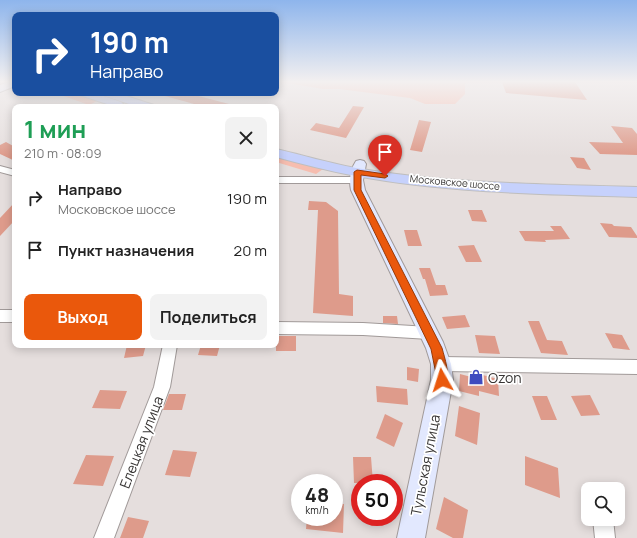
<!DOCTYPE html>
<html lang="ru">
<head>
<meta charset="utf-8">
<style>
	body { margin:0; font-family:Manrope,sans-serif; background:#f2f2f2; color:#222; height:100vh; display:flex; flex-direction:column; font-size:15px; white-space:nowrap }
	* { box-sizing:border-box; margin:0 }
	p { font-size:13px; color:#767676 }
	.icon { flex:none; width:22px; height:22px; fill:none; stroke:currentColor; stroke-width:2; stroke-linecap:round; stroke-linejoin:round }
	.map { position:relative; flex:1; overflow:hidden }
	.details { position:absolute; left:12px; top:104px; width:267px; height:244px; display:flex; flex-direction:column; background:#fff; border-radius:8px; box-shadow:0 2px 10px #0003 }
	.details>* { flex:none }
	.top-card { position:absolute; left:12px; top:12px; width:267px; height:84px; border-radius:8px; box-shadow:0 2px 10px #0003; background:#1a4fa0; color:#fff; overflow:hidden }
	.fabs { position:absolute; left:581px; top:482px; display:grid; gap:8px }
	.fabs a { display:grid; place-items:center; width:44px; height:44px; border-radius:8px; background:#fff; box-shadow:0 2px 10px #0003; font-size:20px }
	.speed { position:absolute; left:291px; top:474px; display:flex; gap:8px; font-size:20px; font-weight:700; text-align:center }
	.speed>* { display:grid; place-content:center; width:52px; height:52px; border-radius:50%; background:#fff; box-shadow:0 2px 10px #0003; line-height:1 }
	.speed small { font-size:10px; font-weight:400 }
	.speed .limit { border:6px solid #d22; background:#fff; color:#111 }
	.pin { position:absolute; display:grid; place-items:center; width:34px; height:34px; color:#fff; margin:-41px -17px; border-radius:50% 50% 50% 0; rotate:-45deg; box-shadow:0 0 4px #0007 }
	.pin .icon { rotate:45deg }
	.me { position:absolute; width:44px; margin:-22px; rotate:354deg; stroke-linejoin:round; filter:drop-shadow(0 0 3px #0008) }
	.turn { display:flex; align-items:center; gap:14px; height:84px; padding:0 12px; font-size:18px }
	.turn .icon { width:52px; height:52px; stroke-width:2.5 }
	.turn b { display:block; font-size:28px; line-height:34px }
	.round { display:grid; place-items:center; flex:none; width:42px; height:42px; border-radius:8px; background:#f2f2f2 }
	.summary { display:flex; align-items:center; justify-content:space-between; height:68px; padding:0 12px }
	h1 { font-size:24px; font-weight:700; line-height:30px; color:#1e9e55 }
	.button { display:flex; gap:8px; margin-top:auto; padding:8px 12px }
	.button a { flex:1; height:46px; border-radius:8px; background:#ea580c; color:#fff; font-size:16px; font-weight:700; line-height:46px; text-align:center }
	.button a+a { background:#f2f2f2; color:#222 }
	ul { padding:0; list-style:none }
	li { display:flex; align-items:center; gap:12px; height:52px; padding:0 12px }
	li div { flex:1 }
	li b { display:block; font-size:15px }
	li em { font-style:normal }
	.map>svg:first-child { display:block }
</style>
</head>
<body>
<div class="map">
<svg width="637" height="538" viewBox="0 0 637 538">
	<rect width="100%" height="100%" fill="#e5dedd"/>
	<path fill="#f6bdaf" d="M281 82H465V94L455 104H425L410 98 339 89H323Z
		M55 93H77L99 100 89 105Z
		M276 156 319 167 323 169 316 174 276 162Z"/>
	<path fill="#de9b8b" d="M502 82H575L587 100 506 93Z
		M166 93H187L229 104 228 107H205L165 96Z
		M353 106 364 107 346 138 310 130 316 123 339 128Z
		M419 120 431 122 422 152 410 150Z
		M611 126 632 128 637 134V155L600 154 589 142 623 143Z
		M6 142 15 147V161L0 154V145Z
		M570 157 584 158 591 170 577 168Z
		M309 201 326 202 338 211 339 294 353 296V316L313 313 318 210H308Z
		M15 202V220L0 236V218Z
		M468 210H482L487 222 472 221Z
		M600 223 612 224 614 226 631 227 637 236V238L609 237Z
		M550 226H561L570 239 545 240 546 242 525 241 519 231H554Z
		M404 230H417L422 246H408Z
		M474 245 482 262H466L458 246Z
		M419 268H430L436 285H445L448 295 430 296 425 279H423Z
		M465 315 470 327 447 329 442 317Z
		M383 316H397L398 324 383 323Z
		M528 321H539L547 340 562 341 568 355 541 353Z
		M605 333 622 335 630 350 613 348Z
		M475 335 495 336 500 354 479 353Z
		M276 336H296V351H276Z
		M127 345H146L143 356 124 358Z
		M201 345H220L217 356 198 355Z
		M407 367 419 369 418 382 407 380Z
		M475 373 498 379 499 396 479 391V396L459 391 460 374 475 378Z
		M376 386 407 389 408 405 377 402Z
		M100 390 127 391 120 409 92 408Z
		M169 394H186L182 410H163Z
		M590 395 600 415 581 416 571 396Z
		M532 396H547L557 420H541Z
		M459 406 480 413 477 445 455 436Z
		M385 414 403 423 394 447 376 438Z
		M173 450 197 452 190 477 165 475Z
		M86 455 114 456 103 486 73 484Z
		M525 456 558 468 560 498 525 485Z
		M353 457H371L373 483H354Z
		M444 497 468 510 463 538H453L436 529Z
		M334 503 344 504 343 533 306 529 307 517H334Z
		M128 517 149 521 143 538H120Z"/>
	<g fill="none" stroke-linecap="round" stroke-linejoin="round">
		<g stroke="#a19a99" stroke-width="2">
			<path id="street" d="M0 166 15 170V176L0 172Z
				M276 177H356L361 180 356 183H276Z
				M0 310H15V322H0Z
				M276 322 363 323 429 327 434 329 436 333 434 337 429 339 363 335 276 334Z
				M163 345H177L170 387 114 538H94L154 387Z
				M441 357 637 360V374L441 371 436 369 434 364 436 359Z
				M593 519H613L615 538H595Z"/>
		</g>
		<g stroke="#a19a99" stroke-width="2">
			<path id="secondary" d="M8 82H15V86L0 92V85Z
				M360 160 364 161 366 164 363 180 365 190 443 342 451 364 453 380 425 538H397L431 380V364L426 348 351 190C349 180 350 170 356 161Z"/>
		</g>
		<g stroke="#bfbebe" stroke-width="2">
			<path id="primary" d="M79 93H95L121 102 123 104 119 107 113 106 80 95Z
				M101 93H117L154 105 156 107H138L102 95Z
				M276 149C302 155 329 163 356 168 448 184 543 184 637 187V197C543 194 448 193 356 176 329 171 302 164 276 157Z"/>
		</g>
		<use href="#street" fill="#fff" fill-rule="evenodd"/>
		<use href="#secondary" fill="#e2e8fe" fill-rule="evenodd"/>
		<use href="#primary" fill="#c6d1fc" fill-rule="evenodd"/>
	</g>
	<linearGradient id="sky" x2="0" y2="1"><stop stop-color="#8eb5ec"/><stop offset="0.52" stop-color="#f3f0f0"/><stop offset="1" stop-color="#f3f0f0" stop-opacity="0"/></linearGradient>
	<rect width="637" height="157" fill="url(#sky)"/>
	<path fill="#ea580c" stroke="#983908" d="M357 170 385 174 388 176 385 178 361 175V190L442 348C445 359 450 374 446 384L442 386 438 384 431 349 354 190V172Z"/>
	<defs>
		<g id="shop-bare" transform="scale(1.2)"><path d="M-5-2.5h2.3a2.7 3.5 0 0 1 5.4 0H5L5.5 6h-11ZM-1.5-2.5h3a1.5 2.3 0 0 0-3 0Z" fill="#3f4bbf" stroke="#fff" stroke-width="2.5" paint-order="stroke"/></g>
	</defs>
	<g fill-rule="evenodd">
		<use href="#shop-bare" x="476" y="377"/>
	</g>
	<g text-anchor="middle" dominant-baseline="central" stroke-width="3.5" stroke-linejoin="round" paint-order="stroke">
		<g font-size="10" fill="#363433" stroke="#fff">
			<text transform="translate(455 182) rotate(5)">Московское шоссе</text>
		</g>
		<g font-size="14" fill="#363433" stroke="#fff" text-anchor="start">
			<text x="488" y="377">Ozon</text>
		</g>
		<g font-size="14" fill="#363433" stroke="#fff">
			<text transform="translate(141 442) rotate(-69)">Елецкая улица</text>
			<text transform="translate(425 465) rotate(-79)">Тульская улица</text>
		</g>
	</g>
</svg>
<div class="fabs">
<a><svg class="icon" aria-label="search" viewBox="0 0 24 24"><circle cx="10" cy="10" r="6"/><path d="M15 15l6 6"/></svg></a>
</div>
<div class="speed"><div>48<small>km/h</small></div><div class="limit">50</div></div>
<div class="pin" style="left:385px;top:176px;background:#d93025"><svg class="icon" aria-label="arrive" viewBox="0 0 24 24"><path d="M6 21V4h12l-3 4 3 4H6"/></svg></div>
<svg class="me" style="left:442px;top:380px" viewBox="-20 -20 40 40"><path d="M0-17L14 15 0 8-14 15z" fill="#ea580c" stroke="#fff" stroke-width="4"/></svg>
<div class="top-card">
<div class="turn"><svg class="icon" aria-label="right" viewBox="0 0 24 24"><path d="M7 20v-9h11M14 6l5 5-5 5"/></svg><div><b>190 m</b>Направо</div></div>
</div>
<section class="details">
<div class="summary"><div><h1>1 мин</h1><p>210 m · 08:09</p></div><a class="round"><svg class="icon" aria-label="close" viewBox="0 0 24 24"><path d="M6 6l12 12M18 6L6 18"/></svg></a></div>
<ul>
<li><svg class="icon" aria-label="right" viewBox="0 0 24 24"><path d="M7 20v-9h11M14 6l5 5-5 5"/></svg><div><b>Направо</b><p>Московское шоссе</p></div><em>190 m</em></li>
<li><svg class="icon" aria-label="arrive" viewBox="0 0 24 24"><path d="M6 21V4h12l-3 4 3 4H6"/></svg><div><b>Пункт назначения</b></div><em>20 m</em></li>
</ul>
<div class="button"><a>Выход</a><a>Поделиться</a></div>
</section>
</div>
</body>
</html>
